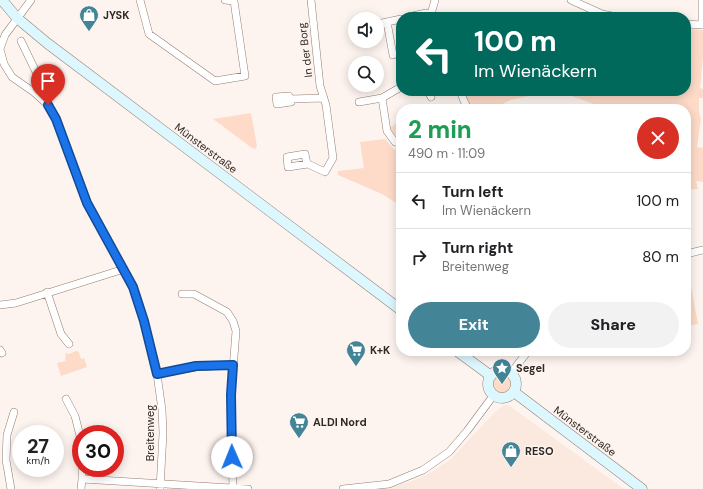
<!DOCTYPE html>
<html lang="en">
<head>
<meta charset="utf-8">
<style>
	body { margin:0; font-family:"DM Sans",sans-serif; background:#f2f2f2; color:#202124; height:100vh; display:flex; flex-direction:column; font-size:15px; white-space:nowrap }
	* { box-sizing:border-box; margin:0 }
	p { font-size:13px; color:#757577 }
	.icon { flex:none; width:22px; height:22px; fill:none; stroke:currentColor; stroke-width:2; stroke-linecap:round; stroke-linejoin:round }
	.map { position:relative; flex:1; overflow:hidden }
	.details { position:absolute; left:396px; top:104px; width:295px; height:252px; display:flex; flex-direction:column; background:#fff; border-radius:16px; box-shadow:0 2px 10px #0003 }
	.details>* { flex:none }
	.banner { position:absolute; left:396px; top:12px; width:295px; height:84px; border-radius:16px; box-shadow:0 2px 10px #0003; background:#00695c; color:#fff; overflow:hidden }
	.tools { position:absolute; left:348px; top:12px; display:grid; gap:8px }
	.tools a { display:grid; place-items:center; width:36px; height:36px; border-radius:50%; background:#fff; box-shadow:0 2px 10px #0003; font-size:20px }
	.speed { position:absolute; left:12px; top:425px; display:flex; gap:8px; font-size:20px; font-weight:700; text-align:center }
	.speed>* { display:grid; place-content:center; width:52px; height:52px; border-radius:50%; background:#fff; box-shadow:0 2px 10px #0003; line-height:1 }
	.speed small { font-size:10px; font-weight:400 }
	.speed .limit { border:6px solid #d22; background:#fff; color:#111 }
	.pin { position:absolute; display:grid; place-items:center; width:34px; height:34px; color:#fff; margin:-41px -17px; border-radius:50% 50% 50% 0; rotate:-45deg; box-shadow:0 0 4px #0007 }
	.pin .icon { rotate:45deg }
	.me { position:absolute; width:44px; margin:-22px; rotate:359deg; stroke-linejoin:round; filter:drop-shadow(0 0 3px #0008) }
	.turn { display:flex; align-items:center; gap:14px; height:84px; padding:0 12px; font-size:18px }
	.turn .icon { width:52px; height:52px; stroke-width:2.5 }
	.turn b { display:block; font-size:28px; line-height:34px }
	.round { display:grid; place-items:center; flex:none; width:42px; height:42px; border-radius:21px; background:#f2f2f2 }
	.headline { display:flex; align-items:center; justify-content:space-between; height:68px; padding:0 12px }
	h1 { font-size:24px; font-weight:800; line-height:30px; color:#1e9e55 }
	.primary-button { display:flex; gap:8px; margin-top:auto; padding:8px 12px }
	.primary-button a { flex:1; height:46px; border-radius:24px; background:#438597; color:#fff; font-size:16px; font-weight:800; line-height:46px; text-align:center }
	.primary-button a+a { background:#f2f2f2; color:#202124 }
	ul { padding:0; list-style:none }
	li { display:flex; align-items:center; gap:12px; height:56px; padding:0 12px; border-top:1px solid #e0e0e0 }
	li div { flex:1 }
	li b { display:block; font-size:15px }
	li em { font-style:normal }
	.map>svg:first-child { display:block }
</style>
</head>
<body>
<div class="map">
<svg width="703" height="489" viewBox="0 0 703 489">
	<rect width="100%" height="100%" fill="#fef4ef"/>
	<path fill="#fbe8de" d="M504 405H508L529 420 624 489H385L412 481 432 472 450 460 496 411Z"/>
	<path fill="#fedbc8" d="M686 29 703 30V56L700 88 703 89V98H699V112L701 119 697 147 703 148V182L696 181 698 189 686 190V109H607L558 91 548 92 510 100 493 109H471L464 91H686Z
		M251 113 257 146 255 149 252 148 213 119Z
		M401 119V142L390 128Z
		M385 139 394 150 401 144V201L398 204 382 194 338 175V171L364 168 360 142Z
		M686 259 698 324 686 326Z
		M76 351 79 352 81 359 84 358 87 367 61 376 57 363 65 361 66 353 69 354Z
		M492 384a10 10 0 1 1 20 0a10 10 0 1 1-20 0Z"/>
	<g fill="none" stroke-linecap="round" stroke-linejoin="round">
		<g stroke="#937d72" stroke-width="8">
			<path id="minor" d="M31 0 5 35 0 49 4 64 12 77 35 93 48 105 56 119 87 203 133 287 144 321 157 374 162 410 163 433 160 489
				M140 0 149 34 215 81 245 76 234 1 225 0
				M571 0 602 14 617 17
				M408 17 426 13 431 14
				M433 17 431 14 435 0
				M377 24 387 22
				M686 24 702 25V0
				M21 41 38 76V81L35 93
				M393 55 387 22 401 19
				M428 91 431 97
				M460 91 464 101 468 109
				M289 96 291 102 277 104 276 97Z
				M382 98 387 131 395 142
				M290 99 324 98
				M359 102 382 98 401 87
				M307 164 305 154 287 157 288 167 308 164 325 172 333 158 326 105 320 86 311 0
				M686 254 703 250
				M47 292 61 334 69 344
				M182 294H194L227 312 233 321 236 331 231 395 233 489
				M0 305 16 303 124 269
				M0 350 2 353
				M511 373 528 351
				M157 374 196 367 233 365
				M66 399 75 416 81 440
				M82 468V479
				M11 489 6 460 7 435 14 412
				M81 489 82 479 248 489
				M343 489 389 484 423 470 449 452 467 431 493 396"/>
		</g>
		<g stroke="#937d72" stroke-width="11">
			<path id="secondary" d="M2 0 17 18 47 43 401 310
				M457 351 491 376
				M488 384a14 14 0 1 1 28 0a14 14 0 1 1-28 0Z
				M514 392 642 489"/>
		</g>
		<use href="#minor" stroke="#fff" stroke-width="7"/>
		<use href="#secondary" stroke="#ddf7fe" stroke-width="10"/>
	</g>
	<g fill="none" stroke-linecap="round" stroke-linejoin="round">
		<g stroke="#114b97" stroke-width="10">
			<path id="route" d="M48 105 56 119 87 203 133 287 144 321 157 374 196 366 233 365 231 395 232 457"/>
		</g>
		<use href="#route" stroke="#1a73e8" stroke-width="7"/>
	</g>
	<defs>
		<g id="shop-pin" transform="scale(1)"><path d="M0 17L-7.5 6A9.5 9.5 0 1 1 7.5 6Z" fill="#438597" stroke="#fef4ef"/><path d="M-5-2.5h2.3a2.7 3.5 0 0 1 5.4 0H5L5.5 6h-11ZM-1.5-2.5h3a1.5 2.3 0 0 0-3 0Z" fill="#fff"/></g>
		<g id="supermarket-pin" transform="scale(1)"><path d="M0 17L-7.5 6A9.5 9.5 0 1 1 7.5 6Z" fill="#438597" stroke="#fef4ef"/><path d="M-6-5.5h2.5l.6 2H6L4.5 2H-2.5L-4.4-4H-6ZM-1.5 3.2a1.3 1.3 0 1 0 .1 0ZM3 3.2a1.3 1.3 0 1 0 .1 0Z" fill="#fff"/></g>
		<g id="sight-pin" transform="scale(1)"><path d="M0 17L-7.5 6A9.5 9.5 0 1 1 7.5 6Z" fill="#438597" stroke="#fef4ef"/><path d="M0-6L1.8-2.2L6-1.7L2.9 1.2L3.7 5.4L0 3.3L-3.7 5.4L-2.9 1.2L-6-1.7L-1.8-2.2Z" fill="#fff"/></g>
	</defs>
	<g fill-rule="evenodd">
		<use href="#shop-pin" x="89" y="15"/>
		<use href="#supermarket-pin" x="356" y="350"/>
		<use href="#sight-pin" x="502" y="368"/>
		<use href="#supermarket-pin" x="299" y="422"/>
		<use href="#shop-pin" x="511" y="451"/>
	</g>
	<g text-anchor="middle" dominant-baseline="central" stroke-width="3" stroke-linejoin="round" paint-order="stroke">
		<g font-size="11" font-weight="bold" fill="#322925" stroke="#fef4ef" text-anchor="start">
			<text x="103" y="15">JYSK</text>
			<text x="370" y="350">K+K</text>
			<text x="516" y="368">Segel</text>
			<text x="313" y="422">ALDI Nord</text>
			<text x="525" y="451">RESO</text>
		</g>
		<g font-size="11" fill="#322925" stroke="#fef4ef">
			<text transform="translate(305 50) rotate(-97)">In der Borg</text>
			<text transform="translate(206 148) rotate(37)">Münsterstraße</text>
			<text transform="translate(585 431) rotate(37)">Münsterstraße</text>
			<text transform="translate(150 433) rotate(-90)">Breitenweg</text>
		</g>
	</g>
</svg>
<div class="tools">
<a><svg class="icon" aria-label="sound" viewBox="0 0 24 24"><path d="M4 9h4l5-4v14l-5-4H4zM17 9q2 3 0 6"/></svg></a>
<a><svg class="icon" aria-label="search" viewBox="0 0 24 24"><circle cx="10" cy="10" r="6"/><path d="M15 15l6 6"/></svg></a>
</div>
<div class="speed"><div>27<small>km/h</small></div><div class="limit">30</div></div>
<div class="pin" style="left:48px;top:105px;background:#d93025"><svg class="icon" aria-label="arrive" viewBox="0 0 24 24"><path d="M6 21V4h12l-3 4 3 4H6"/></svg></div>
<svg class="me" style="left:232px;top:457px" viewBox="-20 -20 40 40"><circle r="19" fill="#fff"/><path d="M0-13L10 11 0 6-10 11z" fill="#1a73e8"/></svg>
<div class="banner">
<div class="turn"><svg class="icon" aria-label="left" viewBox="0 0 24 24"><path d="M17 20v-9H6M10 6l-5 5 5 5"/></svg><div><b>100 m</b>Im Wienäckern</div></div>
</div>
<section class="details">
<div class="headline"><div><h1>2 min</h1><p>490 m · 11:09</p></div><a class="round" style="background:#d93025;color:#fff"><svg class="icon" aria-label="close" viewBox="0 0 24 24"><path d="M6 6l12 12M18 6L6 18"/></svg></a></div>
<ul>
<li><svg class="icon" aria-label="left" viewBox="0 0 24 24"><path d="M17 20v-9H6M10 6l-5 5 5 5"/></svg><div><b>Turn left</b><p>Im Wienäckern</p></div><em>100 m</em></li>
<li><svg class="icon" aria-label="right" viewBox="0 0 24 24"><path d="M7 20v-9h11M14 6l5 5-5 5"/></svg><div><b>Turn right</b><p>Breitenweg</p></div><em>80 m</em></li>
</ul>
<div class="primary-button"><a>Exit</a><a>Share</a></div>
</section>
</div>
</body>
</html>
